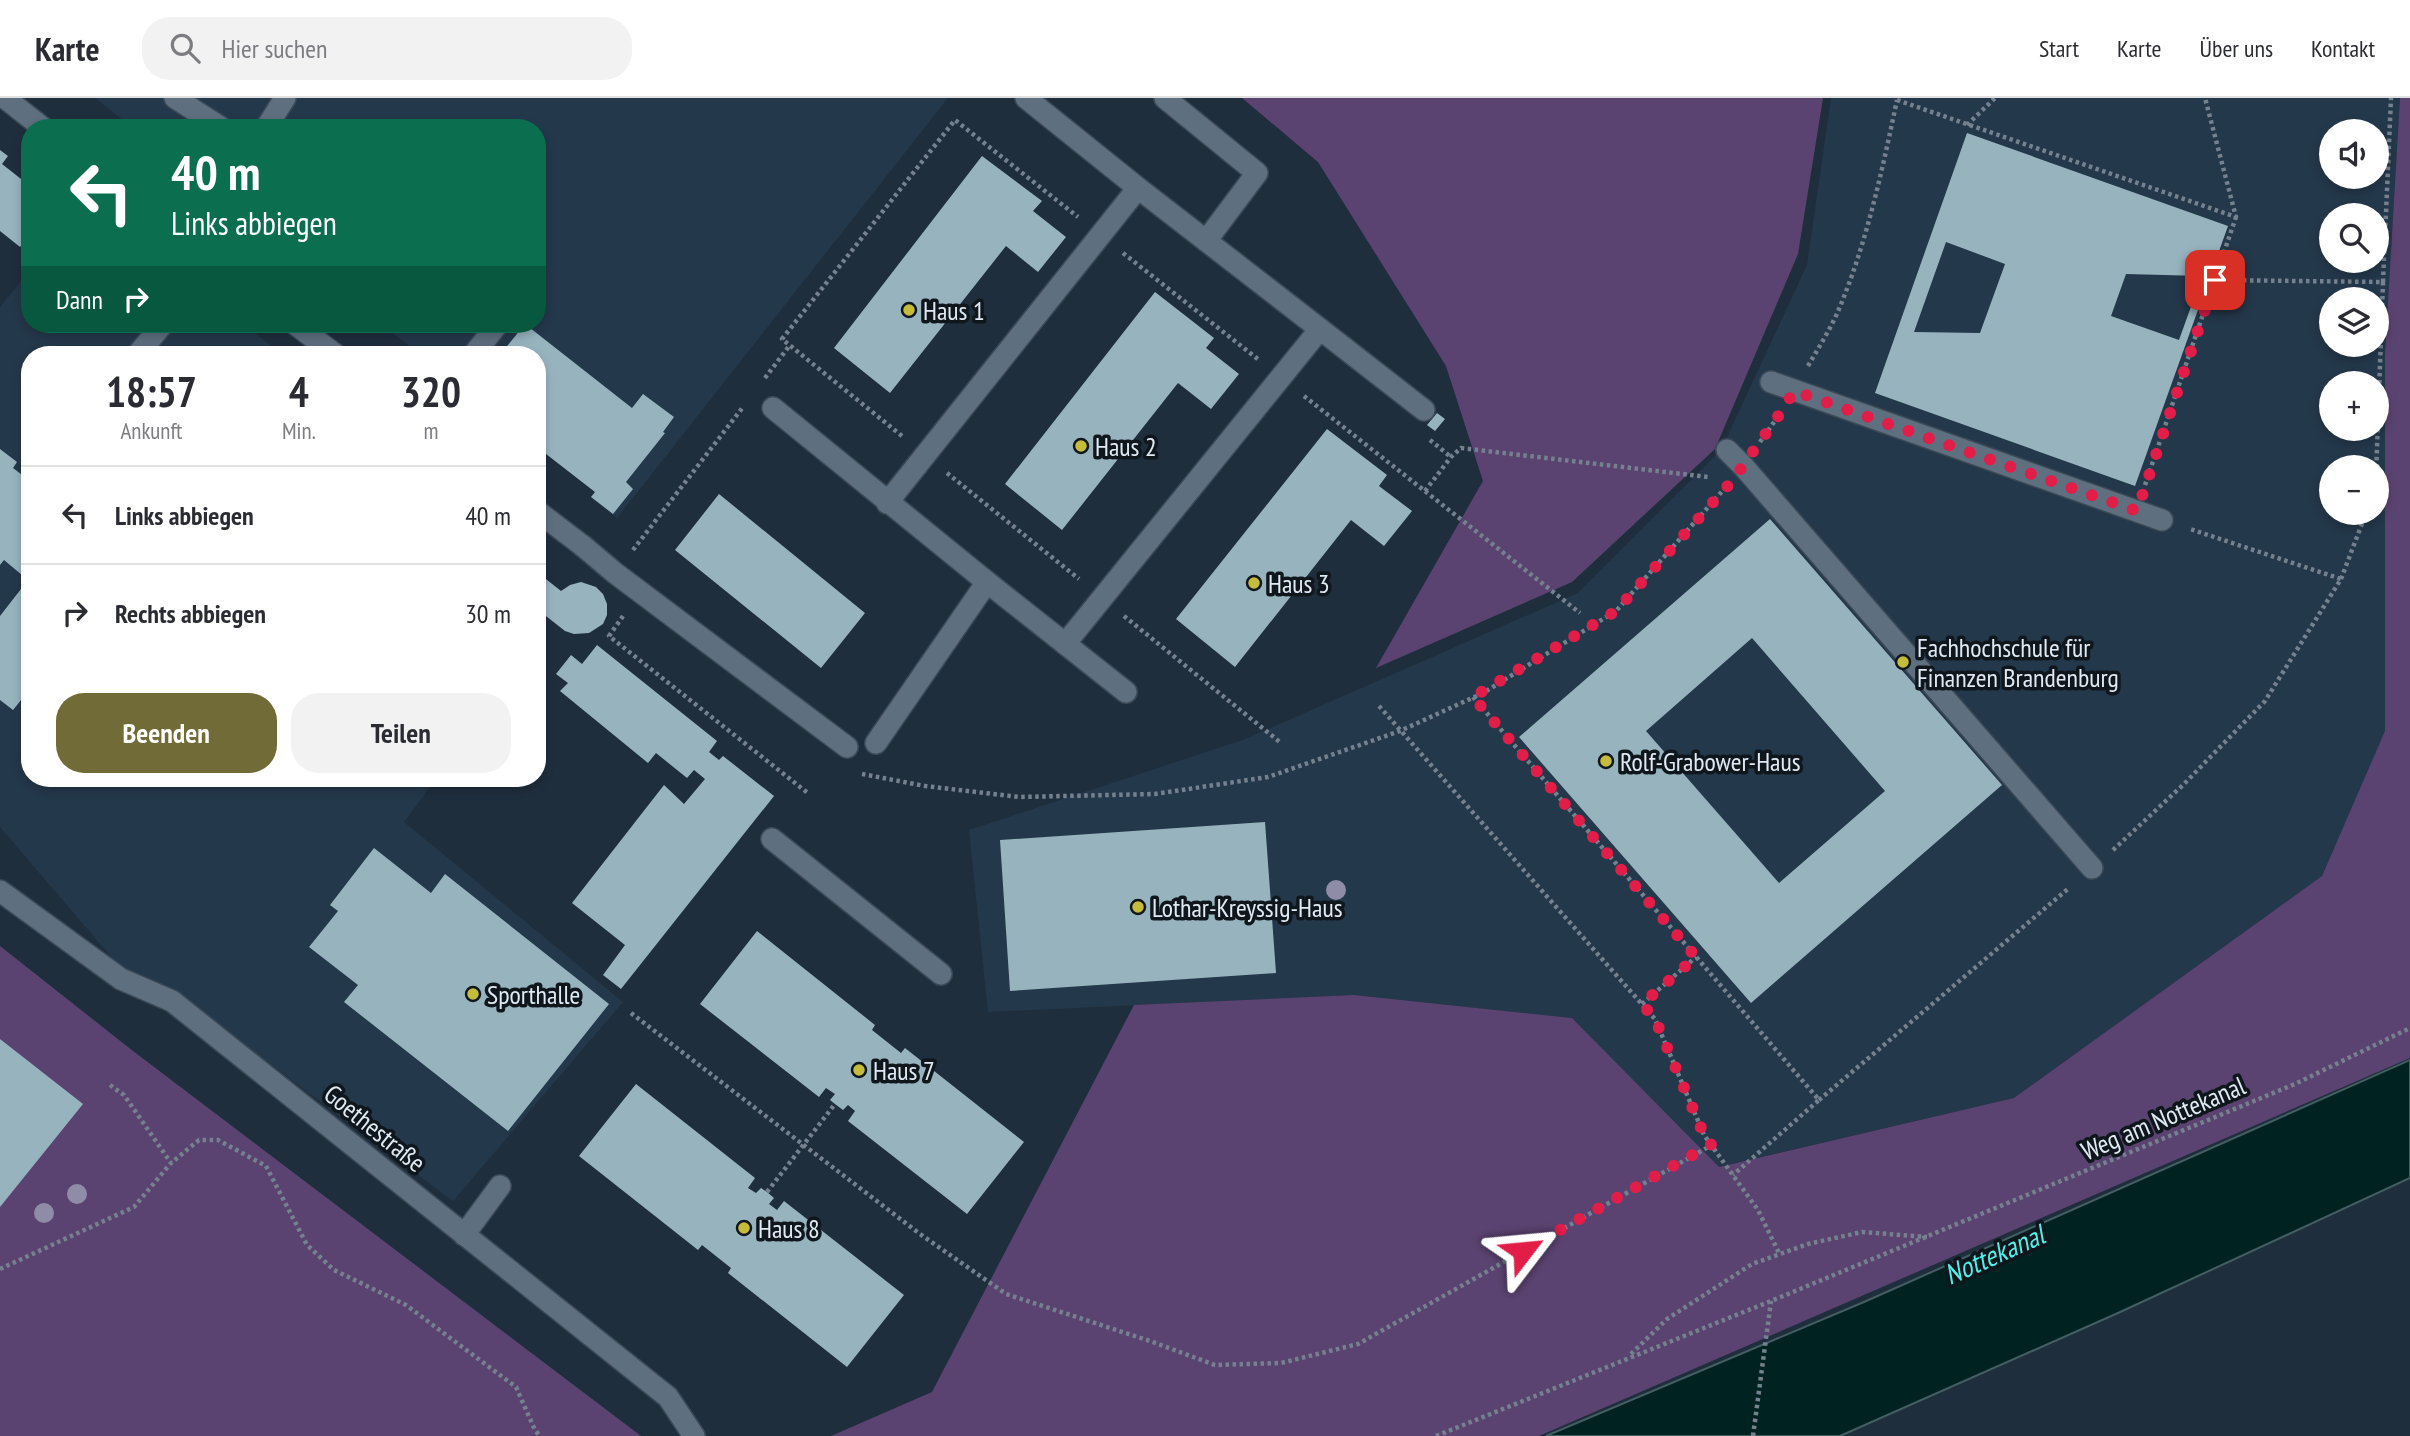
<!DOCTYPE html>
<html lang="de">
<head>
<meta charset="utf-8">
<style>
	body { margin:0; font-family:"PT Sans Narrow",sans-serif; background:#f2f2f3; color:#2b2b33; height:100vh; display:flex; flex-direction:column; font-size:26px; white-space:nowrap }
	* { box-sizing:border-box; margin:0 }
	p { font-size:23px; color:#7c7c81 }
	.icon { flex:none; width:38px; height:38px; fill:none; stroke:currentColor; stroke-width:2; stroke-linecap:round; stroke-linejoin:round }
	.map { position:relative; flex:1; overflow:hidden }
	.details { position:absolute; left:21px; top:248px; width:525px; height:441px; display:flex; flex-direction:column; background:#fff; border-radius:28px; box-shadow:0 4px 10px #0003 }
	.details>* { flex:none }
	.top-card { position:absolute; left:21px; top:21px; width:525px; height:214px; border-radius:28px; box-shadow:0 4px 10px #0003; background:#0b6e4f; color:#fff; overflow:hidden }
	.fabs { position:absolute; left:2319px; top:21px; display:grid; gap:14px }
	.fabs a { display:grid; place-items:center; width:70px; height:70px; border-radius:50%; background:#fff; box-shadow:0 4px 10px #0003; font-size:35px }
	.pin { position:absolute; display:grid; place-items:center; width:60px; height:60px; color:#fff; margin:-30px; border-radius:14px; box-shadow:0 4px 10px #0006 }
	.me { position:absolute; width:77px; margin:-38px; rotate:61deg; stroke-linejoin:round; filter:drop-shadow(0 0 5px #0008) }
	.turn { display:flex; align-items:center; gap:24px; height:147px; padding:0 35px; font-size:32px }
	.turn .icon { width:91px; height:91px; stroke-width:2.5 }
	.turn b { display:block; font-size:49px; line-height:60px }
	.then { display:flex; align-items:center; height:66px; padding:0 35px; background:#0003; gap:14px; font-size:26px }
	.eta { display:flex; justify-content:space-evenly; align-items:center; height:119px; text-align:center }
	.eta b { font-size:42px; font-weight:700; line-height:49px }
	.cta { display:flex; gap:14px; margin-top:auto; padding:14px 35px }
	.cta a { flex:1; height:80px; border-radius:28px; background:#716c37; color:#fff; font-size:28px; font-weight:700; line-height:80px; text-align:center }
	.cta a+a { background:#f2f2f3; color:#2b2b33 }
	ul { padding:0; list-style:none }
	li { display:flex; align-items:center; gap:21px; height:98px; padding:0 35px; border-top:2px solid #e1e1e2 }
	li div { flex:1 }
	li b { display:block; font-size:26px }
	li em { font-style:normal }
	header { display:flex; align-items:center; gap:42px; box-sizing:border-box; height:98px; padding:0 35px; background:#fff; border-bottom:2px solid #e1e1e2 }
	header strong { font-size:33px }
	nav { display:flex; gap:38px; margin-inline-start:auto; font-size:24px }
	.search { width:490px; height:63px; background:#f2f2f3; display:flex; align-items:center; gap:18px; box-sizing:border-box; padding:0 24px; border-radius:28px; color:#7c7c81; font-size:26px }
	.map>svg:first-child { display:block }
</style>
</head>
<body>
<header>
<strong>Karte</strong>
<div class="search"><svg class="icon" aria-label="search" viewBox="0 0 24 24"><circle cx="10" cy="10" r="6"/><path d="M15 15l6 6"/></svg>Hier suchen</div>
<nav><a>Start</a><a>Karte</a><a>Über uns</a><a>Kontakt</a></nav>
</header>
<div class="map">
<svg width="2410" height="1338" viewBox="0 0 2410 1338">
	<rect width="100%" height="100%" fill="#1f2e3d"/>
	<path fill="#24384b" fill-rule="evenodd" d="M95 0H948L617 420 591 399 595 394 537 349V257H421L381 226H537V30H133Z
		M1831 0H2400L2385 255V634L2322 778 2014 1000 1718 1069 1572 920 1354 897 988 914 969 732 1243 642 1578 495 1721 352 1807 167ZM2331 33H2376V79H2331ZM2331 117H2376V163H2331ZM2331 201H2376V247H2331ZM2331 285H2376V331H2331ZM2331 369H2376V415H2331Z
		M30 173V226H243L283 257H30V681H436L404 724 623 904 453 1103 177 896 125 875 0 729V209Z"/>
	<path fill="#5b4371" d="M1242 0H1823L1798 156 1715 351 1572 484 1376 570 1483 383 1446 268 1318 64Z
		M2400 0H2410V960L1539 1338H831L932 1294 1134 907 1354 897 1572 920 1719 1069 2014 1000 2322 778 2385 633V255Z
		M0 848 133 953 641 1338H0Z"/>
	<path fill="#002322" stroke="#435f61" stroke-width="2" d="M2410 962V1080L2118 1215 1840 1338H1546L1864 1204Z"/>
	<path fill="#97b4be" fill-rule="evenodd" d="M1967 35 2228 128 2135 388 1875 295ZM1946 144 2005 166 1980 235 1914 234ZM2126 176 2202 178 2179 242 2111 218Z
		M0 52 8 58 2 66 30 88V137L20 149 0 133Z
		M982 58 1042 103 1033 113 1066 139 1038 174 1006 148 890 295 834 250Z
		M1155 194 1214 240 1206 250 1239 276 1211 311 1178 285 1062 432 1005 386Z
		M525 226 632 310 643 296 674 319 663 334 665 335 626 384 633 391 613 416 591 399 595 394 537 349V257H500Z
		M1437 315 1445 321 1435 333 1427 327Z
		M1327 331 1387 377 1379 388 1412 413 1384 448 1351 422 1235 569 1176 521Z
		M0 351 17 364 13 370 30 383V554L23 562 30 568V591L13 612 0 602V518L28 482 4 462 0 467Z
		M719 396 865 515 821 570 675 452Z
		M1770 421 2002 687 1751 905 1519 639ZM1752 540 1885 693 1779 785 1646 633Z
		M537 474 561 493 570 487 581 484 596 489 603 496 607 506V517L603 526 589 535 574 536 565 533 537 511Z
		M597 547 717 643 709 654 719 662 723 658 774 698 621 891 603 877 625 847 572 805 664 687 684 706 705 681 694 672 687 680 656 655 648 665 560 593 568 585 556 576 571 557 582 566Z
		M1265 724 1276 875 1010 893 1000 742Z
		M374 750 431 795 445 776 609 906 508 1033 344 904 358 887 309 849 338 813 330 807Z
		M757 833 875 927 872 932 901 955 905 950 1024 1044 967 1116 848 1023 855 1013 848 1007 843 1012 835 1006 830 1002 835 996 826 990 819 999 700 906Z
		M0 941 83 1006 0 1109Z
		M636 986 755 1080 748 1090 756 1095 761 1090 767 1094 774 1100 769 1106 777 1112 784 1103 904 1197 847 1269 728 1175 731 1170 702 1147 698 1152 579 1058Z"/>
	<g fill="none" stroke-linecap="round" stroke-linejoin="round">
		<g stroke="#3c4956" stroke-width="24">
			<path id="lane" d="M175 0 222 30
				M1026 0 1138 90
				M1165 0 1257 75 1206 143
				M266 30 285 0
				M137 257 163 226
				M473 257 498 226
				M1771 284 2162 422
				M773 310 987 484
				M1727 352 1743 368 2092 770
				M887 405 1138 90 1320 231
				M583 448 615 475 847 649
				M1065 546 1320 231 1424 312
				M876 645 987 484 1126 594
				M772 741 941 876
				M464 1137 500 1088"/>
		</g>
		<g stroke="#3c4956" stroke-width="24">
			<path id="street" d="M5 0 43 30
				M295 226 336 257
				M537 413 583 448
				M0 793 121 881 172 903 668 1299 694 1338"/>
		</g>
		<path stroke="#75818e" stroke-width="4.5" stroke-dasharray="3.5 3.5" stroke-linecap="butt" d="M1897 2 2236 119 2205 0
			M1967 27 1995 0
			M1123 155 1259 262
			M2215 182 2383 184 2376 377
			M2383 184 2391 0
			M1808 268C1819 249 1831 230 1839 211 1867 144 1882 73 1897 2
			M765 280 790 247
			M1304 298 1580 515
			M902 338 782 241 955 22 1078 119
			M1430 342 1451 359
			M1760 344 1779 317
			M947 375 1079 481
			M2145 387 2236 119
			M1425 393 1451 359 1461 350 1708 379
			M633 452 743 309
			M2341 481 2366 415
			M623 518 609 538 809 696
			M1124 518 1281 645
			M1473 599 1819 1002 1733 1077
			M1379 608 1655 921 1704 1037 1758 1112 1780 1157
			M862 676 925 688 1019 699 1155 696 1268 679 1400 633 1483 595 1616 513 1725 390
			M2113 752 2183 687 2265 603 2341 481 2190 431
			M1642 906 1696 859
			M631 915 920 1136 1006 1196 1150 1243 1215 1267 1281 1265 1358 1246 1712 1047
			M110 987 124 997 171 1065
			M1819 1002 2069 790
			M767 1094 835 1006
			M0 1171 134 1109 171 1065 199 1042H218L266 1068 307 1147 334 1172 406 1207 516 1289 535 1332 540 1338
			M1631 1256 1667 1221 1752 1166 1808 1146 1862 1134 1927 1139
			M1436 1338 1771 1203 2295 986 2410 930
			M1753 1338 1771 1203"/>
		<use href="#lane" stroke="#5e6f80" stroke-width="21"/>
		<use href="#street" stroke="#5e6f80" stroke-width="21"/>
	</g>
	<g fill="#8f8ca7">
		<circle cx="1336" cy="792" r="10"/>
		<circle cx="77" cy="1096" r="10"/>
		<circle cx="44" cy="1115" r="10"/>
	</g>
	<g fill="none" stroke-linecap="round" stroke-linejoin="round">
		<path stroke="#e11d48" stroke-width="12" stroke-dasharray="0 21.6" d="M1523 1153 1712 1046 1704 1037 1655 921 1642 906 1696 859 1473 599 1616 513 1732 383 1784 310 1794 293 2137 413 2215 182"/>
	</g>
	<g fill="#c6bc3c" stroke="#0f161c" stroke-width="2.5">
		<circle cx="909" cy="212" r="7"/>
		<circle cx="1081" cy="348" r="7"/>
		<circle cx="1254" cy="485" r="7"/>
		<circle cx="1903" cy="564" r="7"/>
		<circle cx="1606" cy="663" r="7"/>
		<circle cx="1138" cy="809" r="7"/>
		<circle cx="473" cy="896" r="7"/>
		<circle cx="859" cy="972" r="7"/>
		<circle cx="744" cy="1130" r="7"/>
	</g>
	<g text-anchor="middle" dominant-baseline="central" stroke-width="7" stroke-linejoin="round" paint-order="stroke">
		<g font-size="26" fill="#e0eaf4" stroke="#0f161c" text-anchor="start">
			<text x="923" y="212">Haus 1</text>
			<text x="1095" y="348">Haus 2</text>
			<text x="1268" y="485">Haus 3</text>
			<text x="1917" y="549">Fachhochschule für<tspan x="1917" dy="30">Finanzen Brandenburg</tspan></text>
			<text x="1620" y="663">Rolf-Grabower-Haus</text>
			<text x="1152" y="809">Lothar-Kreyssig-Haus</text>
			<text x="487" y="896">Sporthalle</text>
			<text x="873" y="972">Haus 7</text>
			<text x="758" y="1130">Haus 8</text>
		</g>
		<g font-size="26" fill="#e0eaf4" stroke="#0f161c">
			<text transform="translate(2163 1020) rotate(-23)">Weg am Nottekanal</text>
			<text transform="translate(375 1030) rotate(39)">Goethestraße</text>
		</g>
		<g font-size="28" font-style="italic" fill="#50f0ea" stroke="#0f161c">
			<text transform="translate(1994 1156) rotate(-24)">Nottekanal</text>
		</g>
	</g>
</svg>
<div class="fabs">
<a><svg class="icon" aria-label="sound" viewBox="0 0 24 24"><path d="M4 9h4l5-4v14l-5-4H4zM17 9q2 3 0 6"/></svg></a>
<a><svg class="icon" aria-label="search" viewBox="0 0 24 24"><circle cx="10" cy="10" r="6"/><path d="M15 15l6 6"/></svg></a>
<a><svg class="icon" aria-label="layers" viewBox="0 0 24 24"><path d="M12 4l9 5-9 5-9-5zM3 14l9 5 9-5"/></svg></a>
<a>+</a>
<a>−</a>
</div>
<div class="pin" style="left:2215px;top:182px;background:#d93025"><svg class="icon" aria-label="arrive" viewBox="0 0 24 24"><path d="M6 21V4h12l-3 4 3 4H6"/></svg></div>
<svg class="me" style="left:1523px;top:1153px" viewBox="-20 -20 40 40"><path d="M0-17L14 15 0 8-14 15z" fill="#e11d48" stroke="#fff" stroke-width="4"/></svg>
<div class="top-card">
<div class="turn"><svg class="icon" aria-label="left" viewBox="0 0 24 24"><path d="M17 20v-9H6M10 6l-5 5 5 5"/></svg><div><b>40 m</b>Links abbiegen</div></div>
<div class="then">Dann<svg class="icon" aria-label="right" viewBox="0 0 24 24"><path d="M7 20v-9h11M14 6l5 5-5 5"/></svg></div>
</div>
<section class="details">
<div class="eta">
<div><b>18:57</b><p>Ankunft</p></div>
<div><b>4</b><p>Min.</p></div>
<div><b>320</b><p>m</p></div>
</div>
<ul>
<li><svg class="icon" aria-label="left" viewBox="0 0 24 24"><path d="M17 20v-9H6M10 6l-5 5 5 5"/></svg><div><b>Links abbiegen</b></div><em>40 m</em></li>
<li><svg class="icon" aria-label="right" viewBox="0 0 24 24"><path d="M7 20v-9h11M14 6l5 5-5 5"/></svg><div><b>Rechts abbiegen</b></div><em>30 m</em></li>
</ul>
<div class="cta"><a>Beenden</a><a>Teilen</a></div>
</section>
</div>
</body>
</html>
